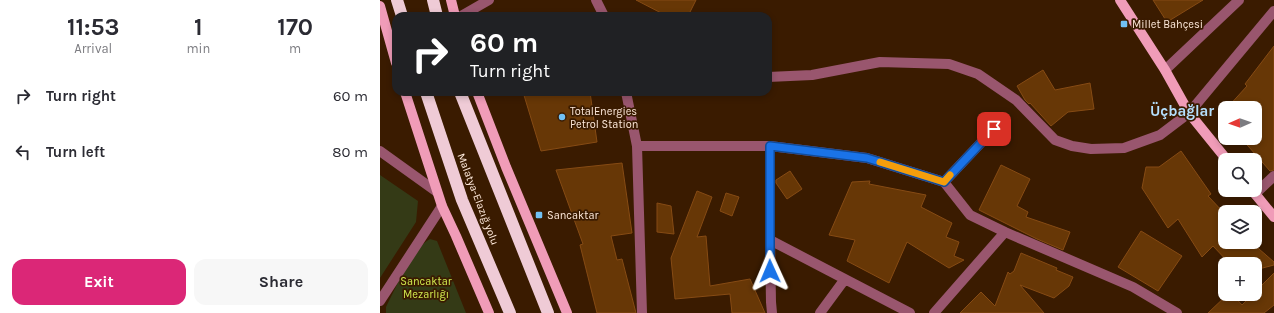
<!DOCTYPE html>
<html lang="en">
<head>
<meta charset="utf-8">
<style>
	body { margin:0; font-family:Karla,sans-serif; background:#f7f7f7; color:#2b2b33; height:100vh; display:flex; flex-direction:column; font-size:15px; white-space:nowrap }
	* { box-sizing:border-box; margin:0 }
	p { font-size:13px; color:#7c7c81 }
	.icon { flex:none; width:22px; height:22px; fill:none; stroke:currentColor; stroke-width:2; stroke-linecap:round; stroke-linejoin:round }
	.map { position:relative; flex:1; overflow:hidden }
	.drawer { display:flex; flex-direction:column; background:#fff; width:380px }
	.drawer>* { flex:none }
	.banner { position:absolute; left:12px; top:12px; width:380px; height:84px; border-radius:12px; box-shadow:0 2px 6px #0003; background:#202124; color:#fff; overflow:hidden }
	.needle { width:26px; rotate:268deg }
	.buttons { position:absolute; left:838px; top:101px; display:grid; gap:8px }
	.buttons a { display:grid; place-items:center; width:44px; height:44px; border-radius:8px; background:#fff; box-shadow:0 2px 6px #0003; font-size:20px }
	.pin { position:absolute; display:grid; place-items:center; width:34px; height:34px; color:#fff; margin:-17px; border-radius:8px; box-shadow:0 2px 6px #0006 }
	.me { position:absolute; width:44px; margin:-22px; rotate:359deg; stroke-linejoin:round; filter:drop-shadow(0 0 3px #0008) }
	.turn { display:flex; align-items:center; gap:14px; height:84px; padding:0 12px; font-size:18px }
	.turn .icon { width:52px; height:52px; stroke-width:2.5 }
	.turn b { display:block; font-size:28px; line-height:34px }
	.eta { display:flex; justify-content:space-evenly; align-items:center; height:68px; text-align:center }
	.eta b { font-size:24px; font-weight:700; line-height:28px }
	.primary-button { display:flex; gap:8px; margin-top:auto; padding:8px 12px }
	.primary-button a { flex:1; height:46px; border-radius:12px; background:#db2777; color:#fff; font-size:16px; font-weight:700; line-height:46px; text-align:center }
	.primary-button a+a { background:#f7f7f7; color:#2b2b33 }
	ul { padding:0; list-style:none }
	li { display:flex; align-items:center; gap:12px; height:56px; padding:0 12px }
	li div { flex:1 }
	li b { display:block; font-size:15px }
	li em { font-style:normal }
	main { display:flex; flex:1; min-height:0 }
	.map>svg:first-child { display:block }
</style>
</head>
<body>
<main>
<section class="drawer">
<div class="eta">
<div><b>11:53</b><p>Arrival</p></div>
<div><b>1</b><p>min</p></div>
<div><b>170</b><p>m</p></div>
</div>
<ul>
<li><svg class="icon" aria-label="right" viewBox="0 0 24 24"><path d="M7 20v-9h11M14 6l5 5-5 5"/></svg><div><b>Turn right</b></div><em>60 m</em></li>
<li><svg class="icon" aria-label="left" viewBox="0 0 24 24"><path d="M17 20v-9H6M10 6l-5 5 5 5"/></svg><div><b>Turn left</b></div><em>80 m</em></li>
</ul>
<div class="primary-button"><a>Exit</a><a>Share</a></div>
</section>
<div class="map">
<svg width="894" height="313" viewBox="0 0 894 313">
	<rect width="100%" height="100%" fill="#3a1b00"/>
	<path fill="#343a16" d="M0 175 38 201 36 222 0 278Z
		M50 239 57 241 86 313H6V307C15 289 33 248 50 239Z"/>
	<path fill="#673706" stroke="#864b14" d="M256 0H316L308 16H287Z
		M773 0H823L787 22Z
		M894 46V170L890 171 861 138H875V108H847L867 86 865 84Z
		M663 70 675 90 710 83 714 109 688 112 671 126 650 103 649 104 645 100 637 86Z
		M143 92H210L217 142 161 151Z
		M801 151 831 194 828 196 845 214V242H871L894 262V265L875 270V264H850L833 246 822 257 798 219 788 228 762 188 766 167H779Z
		M242 163 252 233 231 236 237 260 242 259 256 313H217L200 245 203 244 176 170Z
		M621 165 650 179 637 206 648 212 646 217 690 232 683 250 657 239 599 210Z
		M410 171 422 189 407 199 396 183V180Z
		M490 181 489 184 546 195 541 207 572 223 566 237 579 242 574 256 584 260 569 268 527 242 509 283 467 261 475 240 449 235 472 182Z
		M317 191 332 197 317 237 326 236 330 286 370 279 385 313H352L350 294 295 299 291 258Z
		M346 193 359 197 352 216 340 211Z
		M277 203 291 206 294 234 277 232Z
		M761 231 802 256 778 291 738 267Z
		M641 253 677 268 676 270 693 277 689 286 674 298 640 285 664 313H580L601 292 615 306 628 272 630 274 634 271Z
		M894 273V305L884 313H828L848 294H852L862 305 873 294H875V292Z"/>
	<g fill="none" stroke-linecap="round" stroke-linejoin="round">
		<path stroke="#99566e" stroke-width="10" d="M216 0 224 16
			M81 16 109 0
			M785 70 859 0
			M388 77 432 75 500 62 569 64 598 74 636 100 675 140 692 146 711 149 744 148 780 135 809 113 894 11
			M246 92 257 146 262 313
			M257 146H390L487 158 564 182 590 215 625 232 753 287 797 313
			M390 146V240L530 313
			M0 151 57 192
			M564 182 614 129
			M875 194 894 176
			M390 240 391 302 392 313
			M0 301 62 206
			M440 313 465 279
			M554 313 625 232"/>
		<path stroke="#f09cb8" stroke-width="10" d="M71 0 75 16
			M740 0 785 70 809 113 847 160
			M0 6 16 63
			M25 92 62 206 76 236 109 313
			M97 92 126 167 187 313
			M872 190 894 217"/>
		<path stroke="#efcbd6" stroke-width="12" d="M17 0 22 16
			M53 0 57 16
			M46 92 82 200 130 313
			M80 92 168 313"/>
	</g>
	<g fill="none" stroke-linecap="round" stroke-linejoin="round">
		<g stroke="#114b97" stroke-width="10">
			<path id="route" d="M390 271V146L487 158 564 182 614 129"/>
		</g>
		<use href="#route" stroke="#1a73e8" stroke-width="7"/>
		<path stroke="#f59e0b" stroke-width="7" d="M500 162 564 182 570 175"/>
	</g>
	<g fill="#71c1f5" stroke="#3a1b00" stroke-width="1.5">
		<rect x="740" y="20" width="8" height="8" rx="2"/>
		<circle cx="182" cy="117" r="4"/>
		<rect x="155" y="211" width="8" height="8" rx="2"/>
	</g>
	<g text-anchor="middle" dominant-baseline="central" stroke-width="3.5" stroke-linejoin="round" paint-order="stroke">
		<g font-size="11" fill="#fee9da" stroke="#3a1b00" text-anchor="start">
			<text x="752" y="24">Millet Bahçesi</text>
			<text x="190" y="111">TotalEnergies<tspan x="190" dy="13">Petrol Station</tspan></text>
			<text x="167" y="215">Sancaktar</text>
		</g>
		<g font-size="11" fill="#fee9da" stroke="#3a1b00">
			<text transform="translate(98 199) rotate(69)">Malatya-Elazığ yolu</text>
		</g>
		<g font-size="11" fill="#d1eb4f" stroke="#3a1b00">
			<text x="46" y="281">Sancaktar<tspan x="46" dy="13">Mezarlığı</tspan></text>
		</g>
		<g font-size="15" font-weight="bold" fill="#b5e0fd" stroke="#3a1b00">
			<text x="802" y="111">Üçbağlar</text>
		</g>
	</g>
</svg>
<div class="buttons">
<a><svg class="needle" viewBox="-14 -14 28 28"><path d="M0-13l5 13h-10z" fill="#e53935"/><path d="M0 13l5-13h-10z" fill="#7c7c81"/></svg></a>
<a><svg class="icon" aria-label="search" viewBox="0 0 24 24"><circle cx="10" cy="10" r="6"/><path d="M15 15l6 6"/></svg></a>
<a><svg class="icon" aria-label="layers" viewBox="0 0 24 24"><path d="M12 4l9 5-9 5-9-5zM3 14l9 5 9-5"/></svg></a>
<a>+</a>
</div>
<div class="pin" style="left:614px;top:129px;background:#d93025"><svg class="icon" aria-label="arrive" viewBox="0 0 24 24"><path d="M6 21V4h12l-3 4 3 4H6"/></svg></div>
<svg class="me" style="left:390px;top:271px" viewBox="-20 -20 40 40"><path d="M0-17L14 15 0 8-14 15z" fill="#1a73e8" stroke="#fff" stroke-width="4"/></svg>
<div class="banner">
<div class="turn"><svg class="icon" aria-label="right" viewBox="0 0 24 24"><path d="M7 20v-9h11M14 6l5 5-5 5"/></svg><div><b>60 m</b>Turn right</div></div>
</div>
</div>
</main>
</body>
</html>
